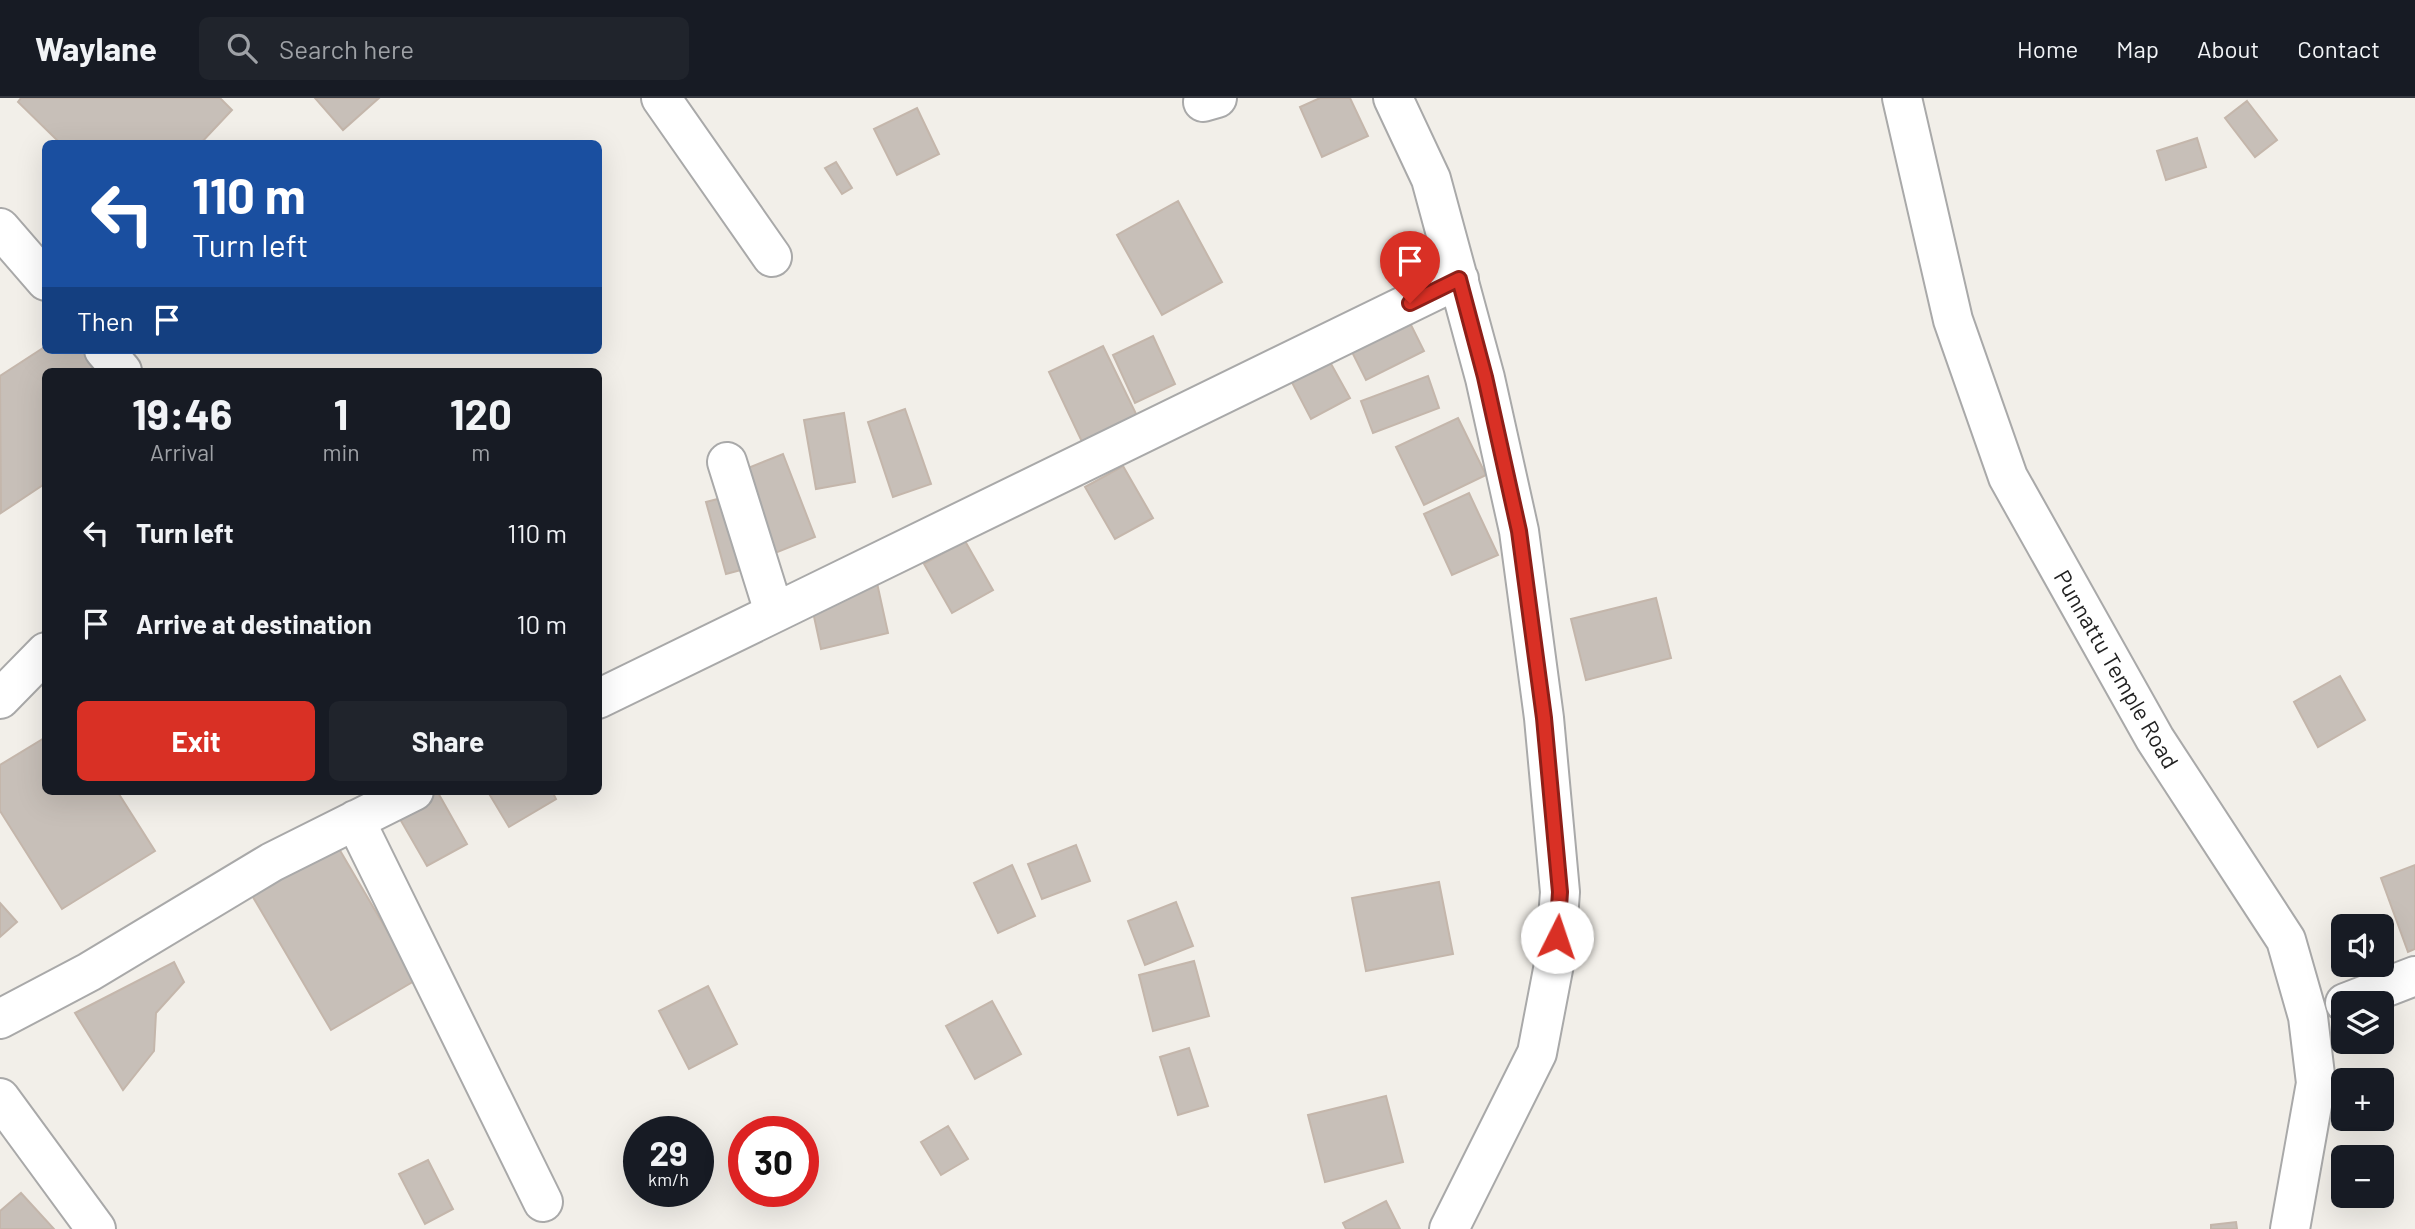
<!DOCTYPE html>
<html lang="en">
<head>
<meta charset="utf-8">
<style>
	body { margin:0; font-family:Barlow,sans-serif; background:#20242c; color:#f1f3f6; height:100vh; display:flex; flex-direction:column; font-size:26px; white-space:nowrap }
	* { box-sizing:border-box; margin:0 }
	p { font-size:23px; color:#9ea1a6 }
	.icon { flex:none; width:38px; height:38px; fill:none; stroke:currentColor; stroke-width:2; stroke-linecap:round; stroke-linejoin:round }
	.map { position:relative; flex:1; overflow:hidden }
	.details { position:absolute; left:42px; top:270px; width:560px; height:427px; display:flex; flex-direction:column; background:#171b24; border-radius:10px; box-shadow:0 7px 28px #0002 }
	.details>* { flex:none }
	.hud { position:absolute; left:42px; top:42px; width:560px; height:214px; border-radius:10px; box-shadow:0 7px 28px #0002; background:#1a4fa0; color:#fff; overflow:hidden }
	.fabs { position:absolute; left:2331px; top:816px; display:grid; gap:14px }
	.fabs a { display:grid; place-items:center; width:63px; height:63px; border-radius:10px; background:#171b24; box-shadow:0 7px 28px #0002; font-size:35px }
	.speed { position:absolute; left:623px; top:1018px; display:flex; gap:14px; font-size:35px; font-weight:700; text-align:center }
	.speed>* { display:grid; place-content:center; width:91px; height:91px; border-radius:50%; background:#171b24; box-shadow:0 7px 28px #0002; line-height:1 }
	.speed small { font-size:18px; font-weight:400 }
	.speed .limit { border:10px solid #d22; background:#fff; color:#111 }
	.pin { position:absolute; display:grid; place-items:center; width:60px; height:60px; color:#fff; margin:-72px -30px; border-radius:50% 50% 50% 0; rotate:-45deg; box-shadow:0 0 7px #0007 }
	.pin .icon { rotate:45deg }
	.me { position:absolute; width:77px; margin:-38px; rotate:4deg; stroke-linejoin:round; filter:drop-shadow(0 0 5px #0008) }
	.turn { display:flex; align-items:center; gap:24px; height:147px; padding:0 35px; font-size:32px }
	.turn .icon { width:91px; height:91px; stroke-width:2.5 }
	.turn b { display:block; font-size:49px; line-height:60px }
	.then { display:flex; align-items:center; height:66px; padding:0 35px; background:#0003; gap:14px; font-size:26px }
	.eta { display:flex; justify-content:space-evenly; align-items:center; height:119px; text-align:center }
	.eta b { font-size:42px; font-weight:700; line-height:49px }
	.action { display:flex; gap:14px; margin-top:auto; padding:14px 35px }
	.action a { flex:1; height:80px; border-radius:10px; background:#d93025; color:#fff; font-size:28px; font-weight:700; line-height:80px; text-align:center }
	.action a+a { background:#20242c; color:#f1f3f6 }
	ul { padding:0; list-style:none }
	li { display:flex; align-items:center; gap:21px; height:91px; padding:0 35px }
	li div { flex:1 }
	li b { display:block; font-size:26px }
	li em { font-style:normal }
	header { display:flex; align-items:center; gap:42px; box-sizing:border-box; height:98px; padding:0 35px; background:#171b24; border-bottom:2px solid #363941 }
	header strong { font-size:33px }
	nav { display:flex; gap:38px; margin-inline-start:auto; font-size:24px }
	.search { width:490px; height:63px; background:#20242c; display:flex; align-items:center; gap:18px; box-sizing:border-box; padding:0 24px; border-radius:10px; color:#9ea1a6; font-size:26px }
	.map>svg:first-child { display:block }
</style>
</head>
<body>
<header>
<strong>Waylane</strong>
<div class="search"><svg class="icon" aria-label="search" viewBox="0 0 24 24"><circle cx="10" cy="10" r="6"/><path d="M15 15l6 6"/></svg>Search here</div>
<nav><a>Home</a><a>Map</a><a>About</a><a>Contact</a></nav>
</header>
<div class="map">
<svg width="2415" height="1131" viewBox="0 0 2415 1131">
	<rect width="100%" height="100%" fill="#f2efe9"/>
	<path fill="#c7bfb8" stroke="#c4b6ab" stroke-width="2" d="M21 0H220L232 12 200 46H61L18 4Z
		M315 0H379L343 32Z
		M1320 0H1350L1368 38 1322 59 1300 9Z
		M2247 3 2277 42 2255 59 2225 20Z
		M917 10 939 56 897 77 874 31Z
		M2197 40 2206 69 2166 82 2157 53Z
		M836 64 852 90 842 96 825 70Z
		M1178 103 1222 184 1162 217 1117 137Z
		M1404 213 1424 253 1366 282 1346 242Z
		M1153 238 1175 286 1135 305 1113 257Z
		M46 248V252H87L101 273H46V385L1 415 0 278Z
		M1103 248 1139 322 1084 348 1049 274Z
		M1325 255 1350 300 1311 321 1287 275Z
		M1428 278 1439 310 1373 335 1361 303Z
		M905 311 931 386 893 399 868 324Z
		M844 315 855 384 816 391 804 322Z
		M1458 320 1486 377 1424 407 1396 349Z
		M783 356 815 439 770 457 738 374Z
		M1123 368 1153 420 1115 441 1085 389Z
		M1469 395 1498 457 1452 477 1424 416Z
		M733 397 752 469 726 476 706 404Z
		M965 443 993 492 952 515 924 466Z
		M877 485 888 535 821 551 810 500Z
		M1656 500 1671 560 1586 582 1571 521Z
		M2340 578 2365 622 2318 649 2294 604Z
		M46 639V693H117L155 753 62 811 0 713V667Z
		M422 693H437L467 746 427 768 393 709Z
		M490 693H552L556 701 509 729 488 694Z
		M335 744 416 882 331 932 250 794Z
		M1076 747 1090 783 1042 801 1028 766Z
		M1012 767 1035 818 998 835 974 785Z
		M2415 767V851L2408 854 2381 780Z
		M1439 784 1453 856 1366 873 1352 800Z
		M1176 804 1193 848 1145 867 1128 823Z
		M0 805 17 824 0 839Z
		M1194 863 1209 918 1153 933 1139 877Z
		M174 864 184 884 156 915 154 953 123 992 75 915Z
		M708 888 737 946 689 971 659 913Z
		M992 903 1021 956 975 981 946 928Z
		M1189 950 1208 1008 1178 1017 1160 959Z
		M1386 998 1403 1064 1325 1084 1308 1017Z
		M948 1028 968 1061 941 1077 921 1044Z
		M428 1062 453 1111 425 1126 399 1076Z
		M21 1095 54 1131H0V1113Z
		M1386 1103 1400 1131H1346L1343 1125Z
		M2236 1124 2237 1131H2211V1127Z"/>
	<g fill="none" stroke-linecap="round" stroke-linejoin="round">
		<g stroke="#a9a9a9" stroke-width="42">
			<path id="minor" d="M661 0 772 159
				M1393 0 1431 81 1485 280 1519 433 1544 620 1560 794 1555 861 1537 955 1449 1131
				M1902 0 1953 222 2008 379 2155 641 2286 842 2308 919 2316 985 2290 1131
				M1203 4 1217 0
				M0 130 46 183
				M104 252 122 273
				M727 364 774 514
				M0 601 46 554
				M598 601 1459 181
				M355 722 543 1104
				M2345 905 2415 878
				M0 921 89 874 272 764 414 693
				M0 1000 96 1131"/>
		</g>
		<use href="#minor" stroke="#fff" stroke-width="38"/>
	</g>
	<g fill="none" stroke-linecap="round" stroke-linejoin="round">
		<g stroke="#8d1f18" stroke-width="18">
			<path id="route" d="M1410 205 1459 181 1485 279 1519 433 1544 620 1560 794 1557 839"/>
		</g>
		<use href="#route" stroke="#d93025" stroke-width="12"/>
	</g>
	<g text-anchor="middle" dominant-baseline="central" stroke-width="5" stroke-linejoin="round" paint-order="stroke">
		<g font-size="23" fill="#222" stroke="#fff">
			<text transform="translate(2117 571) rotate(60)">Punnattu Temple Road</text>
		</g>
	</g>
</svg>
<div class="fabs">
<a><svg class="icon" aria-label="sound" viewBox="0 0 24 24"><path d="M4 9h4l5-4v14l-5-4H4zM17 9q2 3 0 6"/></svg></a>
<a><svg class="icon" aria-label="layers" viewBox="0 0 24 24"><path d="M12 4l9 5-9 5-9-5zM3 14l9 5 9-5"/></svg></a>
<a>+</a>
<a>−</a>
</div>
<div class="speed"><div>29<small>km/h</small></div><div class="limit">30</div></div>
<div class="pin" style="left:1410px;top:205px;background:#d93025"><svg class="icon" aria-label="arrive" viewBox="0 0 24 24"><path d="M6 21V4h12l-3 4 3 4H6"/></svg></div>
<svg class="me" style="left:1557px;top:839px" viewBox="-20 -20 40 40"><circle r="19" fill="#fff"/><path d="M0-13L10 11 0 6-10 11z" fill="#d93025"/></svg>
<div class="hud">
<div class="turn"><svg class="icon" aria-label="left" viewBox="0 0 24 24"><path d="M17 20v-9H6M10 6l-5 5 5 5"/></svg><div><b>110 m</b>Turn left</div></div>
<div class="then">Then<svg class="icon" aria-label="arrive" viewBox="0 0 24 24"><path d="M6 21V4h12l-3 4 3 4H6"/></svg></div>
</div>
<section class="details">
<div class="eta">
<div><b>19:46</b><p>Arrival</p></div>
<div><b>1</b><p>min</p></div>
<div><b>120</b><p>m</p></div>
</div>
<ul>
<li><svg class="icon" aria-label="left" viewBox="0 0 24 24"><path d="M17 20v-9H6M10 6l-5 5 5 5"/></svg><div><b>Turn left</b></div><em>110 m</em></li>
<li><svg class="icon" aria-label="arrive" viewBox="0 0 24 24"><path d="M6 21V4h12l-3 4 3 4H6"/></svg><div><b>Arrive at destination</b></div><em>10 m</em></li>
</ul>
<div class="action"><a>Exit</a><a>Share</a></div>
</section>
</div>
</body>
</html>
